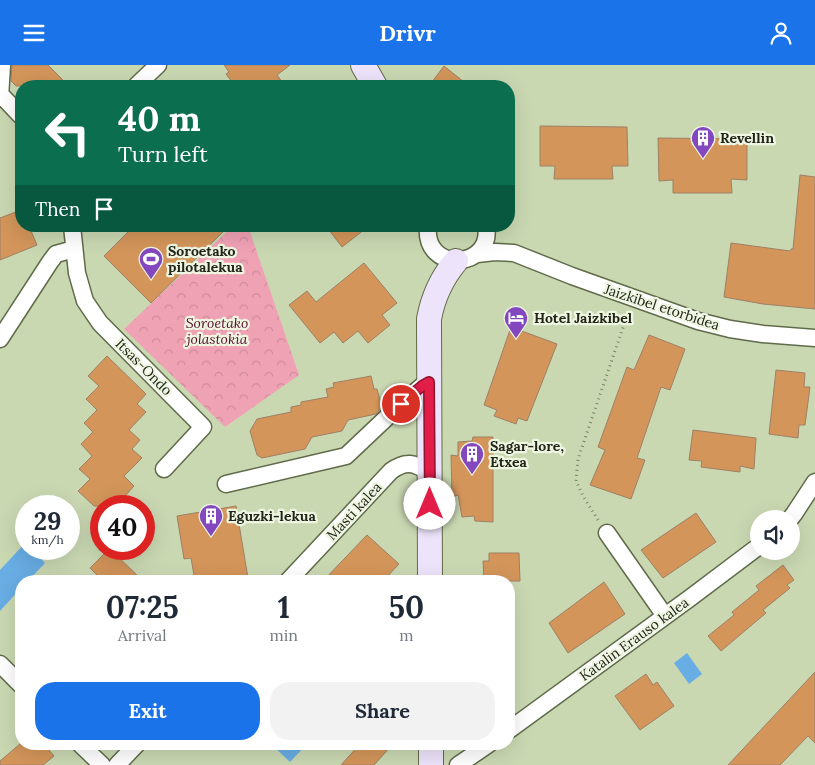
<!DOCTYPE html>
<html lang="en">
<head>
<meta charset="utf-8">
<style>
	body { margin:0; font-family:Lora,serif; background:#f2f2f3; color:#1f2937; height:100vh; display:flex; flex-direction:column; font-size:19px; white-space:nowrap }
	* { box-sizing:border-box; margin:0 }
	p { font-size:16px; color:#747a83 }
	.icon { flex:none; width:28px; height:28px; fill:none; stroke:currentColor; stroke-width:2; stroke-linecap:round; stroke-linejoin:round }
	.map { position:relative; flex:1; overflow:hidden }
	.sheet { position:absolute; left:15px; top:510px; width:500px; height:175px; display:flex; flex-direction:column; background:#fff; border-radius:20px; box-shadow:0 5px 20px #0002 }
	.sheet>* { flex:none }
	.hud { position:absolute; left:15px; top:15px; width:500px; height:152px; border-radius:20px; box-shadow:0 5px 20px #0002; background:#0b6e4f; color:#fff; overflow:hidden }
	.buttons { position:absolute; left:750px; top:445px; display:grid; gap:10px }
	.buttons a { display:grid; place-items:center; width:50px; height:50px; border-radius:50%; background:#fff; box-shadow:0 5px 20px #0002; font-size:25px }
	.speed { position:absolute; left:15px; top:430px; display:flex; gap:10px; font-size:25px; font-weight:700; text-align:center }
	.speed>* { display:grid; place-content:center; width:65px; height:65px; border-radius:50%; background:#fff; box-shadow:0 5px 20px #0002; line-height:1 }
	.speed small { font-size:12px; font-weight:400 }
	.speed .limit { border:8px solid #d22; background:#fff; color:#111 }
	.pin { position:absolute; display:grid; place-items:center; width:42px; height:42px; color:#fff; margin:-21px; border:2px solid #fff; border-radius:50%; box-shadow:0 1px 5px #0007 }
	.me { position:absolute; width:55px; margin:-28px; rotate:0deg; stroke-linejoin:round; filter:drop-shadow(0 0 4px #0008) }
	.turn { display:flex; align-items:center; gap:18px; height:105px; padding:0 20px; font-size:22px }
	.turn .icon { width:65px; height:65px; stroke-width:2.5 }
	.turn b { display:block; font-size:35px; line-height:42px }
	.then { display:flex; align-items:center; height:48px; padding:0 20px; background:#0003; gap:10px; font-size:19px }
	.eta { display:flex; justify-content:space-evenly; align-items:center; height:85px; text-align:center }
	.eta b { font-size:30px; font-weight:800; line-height:35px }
	.action { display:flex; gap:10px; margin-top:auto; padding:10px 20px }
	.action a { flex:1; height:58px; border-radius:20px; background:#1a73e8; color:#fff; font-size:20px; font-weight:800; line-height:58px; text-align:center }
	.action a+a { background:#f2f2f3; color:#1f2937 }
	header { display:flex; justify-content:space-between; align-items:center; height:65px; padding:0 20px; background:#1a73e8; color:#fff; font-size:22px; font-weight:800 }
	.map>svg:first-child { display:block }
</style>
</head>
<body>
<header><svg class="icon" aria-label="menu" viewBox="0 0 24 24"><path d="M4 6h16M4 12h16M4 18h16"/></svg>Drivr<svg class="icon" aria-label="person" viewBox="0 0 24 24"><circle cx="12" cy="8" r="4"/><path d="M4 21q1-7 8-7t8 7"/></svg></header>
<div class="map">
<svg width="815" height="700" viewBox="0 0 815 700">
	<defs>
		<pattern id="park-crowns" width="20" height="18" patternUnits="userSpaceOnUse" patternTransform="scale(1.25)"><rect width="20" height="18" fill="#f0a2b5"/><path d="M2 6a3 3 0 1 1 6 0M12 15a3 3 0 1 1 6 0" fill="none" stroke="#ce8b9b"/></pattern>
	</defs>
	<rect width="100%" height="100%" fill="#cad8b2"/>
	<path fill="url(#park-crowns)" d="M233 161H248L299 310 225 362 124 264Z"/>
	<path fill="#68ade4" d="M26 477V484H32L45 498 28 516H21V523L0 546V505Z
		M687 588 702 609 689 619 674 598Z
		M271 679H307L290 697Z"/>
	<path fill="#d3955a" stroke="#9e8065" d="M12 0H48L69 21H16L11 16Z
		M224 0H290L277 10 285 21H235L226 9 229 7Z
		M444 1 469 21H429Z
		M540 61 627 62 628 101H612L613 114H554L555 101H540Z
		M658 73 747 74V115L731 114 732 128H673V115L659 116Z
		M800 110 815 112V244L763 239 724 232 731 178 790 186 791 184H793Z
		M21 145V161H29L37 180 0 195V153Z
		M134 161H229L151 238 104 191Z
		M326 161H369L342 182Z
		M364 198 397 238 382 250 390 260 368 278 358 266 343 278 334 267 320 278 289 240 307 226 316 237Z
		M511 262 557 279 527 356 518 353 516 359 494 351 497 345 484 340Z
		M649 270 685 284 670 325 661 322 637 393 645 395 631 434 590 420 605 385 598 382 627 302 634 305Z
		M107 291 146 329 137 339 146 347 129 365 140 375 132 384 142 393 124 411 134 421 125 431 136 441H94L78 426 90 414 79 404 92 391 81 379 93 367 84 358 97 345 86 334 99 321 88 311Z
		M776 305 805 308 804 322H810L805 360H799L798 373 769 369Z
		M371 311 374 324H377L382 342 376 349 348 355 342 366 312 372 305 384 262 393 257 390 250 366 257 354 291 347V342L301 340V337L328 332 326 324 334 322 333 318Z
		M693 365 756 373 754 404 740 401V407L701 402 702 396 689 395Z
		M473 372H493V457L475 456 474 451 462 452 458 430 452 432 451 390 458 391V377L472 376Z
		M236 441 248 513 226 516H195L191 493 184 494 177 451Z
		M696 448 716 477 663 513 641 485Z
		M367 470 399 499 383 516H323Z
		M109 484H110L143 516H103L90 503Z
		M489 488H519L520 516H490V513H484L483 496H489Z
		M783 500 794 515 787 520 790 523 763 545 766 548 721 586 708 571 734 550 732 547 759 525 756 521Z
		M604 517 625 549 568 588 549 558Z
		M815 607V678L808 671 780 700H728Z
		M646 609 653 620 657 617 674 641 640 665 615 631Z
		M20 679H44L54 691 43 700H0V696Z
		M360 679H393L374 700H341Z"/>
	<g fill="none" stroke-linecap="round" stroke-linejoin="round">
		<g stroke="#5f6b49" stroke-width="19">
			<path id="street" d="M136 21 158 0
				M0 29 21 51
				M0 33 2 0
				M72 161 77 208 85 236 100 258 203 362 164 404
				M428 161C423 209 494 204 486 161
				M477 189 495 187 514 188 572 211 698 256 730 264 763 269 815 273
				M0 274 50 197 56 189 74 184
				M226 419 346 391 401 339 422 321 429 317
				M790 454 794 449 815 417
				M607 468 665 551
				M288 516 391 406C406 395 414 398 429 407
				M0 599 21 620
				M509 665 690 533 759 481
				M80 679 102 700
				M117 700 137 679
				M458 700 489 679"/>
		</g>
		<g stroke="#5f6b49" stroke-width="26">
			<path id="secondary" d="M363 0 375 21
				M430 516 429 254C433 232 441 214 456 196
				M431 679V700"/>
		</g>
		<path stroke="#778167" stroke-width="3" stroke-dasharray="1 4" stroke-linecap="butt" d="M598 455 583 431 576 416 578 394 628 248"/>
		<use href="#street" stroke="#fff" stroke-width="16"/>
		<use href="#secondary" stroke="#ede3fa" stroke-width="24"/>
	</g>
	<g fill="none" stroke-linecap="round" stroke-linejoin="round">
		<g stroke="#92132f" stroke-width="12">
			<path id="route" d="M401 339 422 321 429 317 430 439"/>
		</g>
		<use href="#route" stroke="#e11d48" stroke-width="9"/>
	</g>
	<defs>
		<g id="building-pin" transform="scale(1.25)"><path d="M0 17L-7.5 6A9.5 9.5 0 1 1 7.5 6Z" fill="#8347be" stroke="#eef6e2"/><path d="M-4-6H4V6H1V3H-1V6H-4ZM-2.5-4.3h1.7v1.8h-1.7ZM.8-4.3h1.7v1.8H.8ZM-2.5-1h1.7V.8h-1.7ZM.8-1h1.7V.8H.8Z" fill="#fff"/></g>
		<g id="stadium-pin" transform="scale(1.25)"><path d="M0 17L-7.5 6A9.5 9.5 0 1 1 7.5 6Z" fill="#8347be" stroke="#eef6e2"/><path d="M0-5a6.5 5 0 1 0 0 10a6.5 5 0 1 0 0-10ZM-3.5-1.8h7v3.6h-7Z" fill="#fff"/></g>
		<g id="hotel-pin" transform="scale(1.25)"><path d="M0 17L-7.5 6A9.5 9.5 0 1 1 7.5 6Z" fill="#8347be" stroke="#eef6e2"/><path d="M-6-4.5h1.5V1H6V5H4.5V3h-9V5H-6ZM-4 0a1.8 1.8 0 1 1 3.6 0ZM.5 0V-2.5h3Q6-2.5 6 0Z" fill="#fff"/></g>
	</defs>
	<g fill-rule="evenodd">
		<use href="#building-pin" x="703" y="73"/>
		<use href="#stadium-pin" x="151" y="194"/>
		<use href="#hotel-pin" x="516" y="253"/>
		<use href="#building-pin" x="472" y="389"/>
		<use href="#building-pin" x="211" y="451"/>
	</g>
	<g text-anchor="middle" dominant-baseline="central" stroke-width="4.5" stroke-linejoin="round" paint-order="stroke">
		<g font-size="14" font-weight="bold" fill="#212618" stroke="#eef6e2" text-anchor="start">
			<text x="720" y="73">Revellin</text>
			<text x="168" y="186">Soroetako<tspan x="168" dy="16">pilotalekua</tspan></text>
			<text x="534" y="253">Hotel Jaizkibel</text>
			<text x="490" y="381">Sagar-lore,<tspan x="490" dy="16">Etxea</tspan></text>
			<text x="228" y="451">Eguzki-lekua</text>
		</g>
		<g font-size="14" fill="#212618" stroke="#eef6e2">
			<text transform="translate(662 242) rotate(18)">Jaizkibel etorbidea</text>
			<text transform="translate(144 302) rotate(45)">Itsas-Ondo</text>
			<text transform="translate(354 446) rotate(-47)">Masti kalea</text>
			<text transform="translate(634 574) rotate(-36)">Katalin Erauso kalea</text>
		</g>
		<g font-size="14" font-style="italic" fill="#570b29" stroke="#eef6e2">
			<text x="217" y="258">Soroetako<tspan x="217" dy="16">jolastokia</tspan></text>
		</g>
	</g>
</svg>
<div class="buttons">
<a><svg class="icon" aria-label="sound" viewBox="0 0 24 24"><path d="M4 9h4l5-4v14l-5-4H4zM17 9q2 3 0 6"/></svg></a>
</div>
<div class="speed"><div>29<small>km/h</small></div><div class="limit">40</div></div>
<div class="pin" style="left:401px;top:339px;background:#d93025"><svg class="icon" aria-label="arrive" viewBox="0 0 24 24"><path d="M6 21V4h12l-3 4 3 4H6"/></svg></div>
<svg class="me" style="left:430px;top:439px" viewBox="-20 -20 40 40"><circle r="19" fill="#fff"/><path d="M0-13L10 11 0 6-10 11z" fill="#e11d48"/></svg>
<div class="hud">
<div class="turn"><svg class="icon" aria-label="left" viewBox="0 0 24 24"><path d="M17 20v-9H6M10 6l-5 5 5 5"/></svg><div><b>40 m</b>Turn left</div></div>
<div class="then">Then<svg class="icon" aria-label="arrive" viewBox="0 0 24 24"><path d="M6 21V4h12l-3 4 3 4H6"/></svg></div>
</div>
<section class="sheet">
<div class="eta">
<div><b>07:25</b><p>Arrival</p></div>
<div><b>1</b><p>min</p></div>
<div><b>50</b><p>m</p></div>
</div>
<div class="action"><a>Exit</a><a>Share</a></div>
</section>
</div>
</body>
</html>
